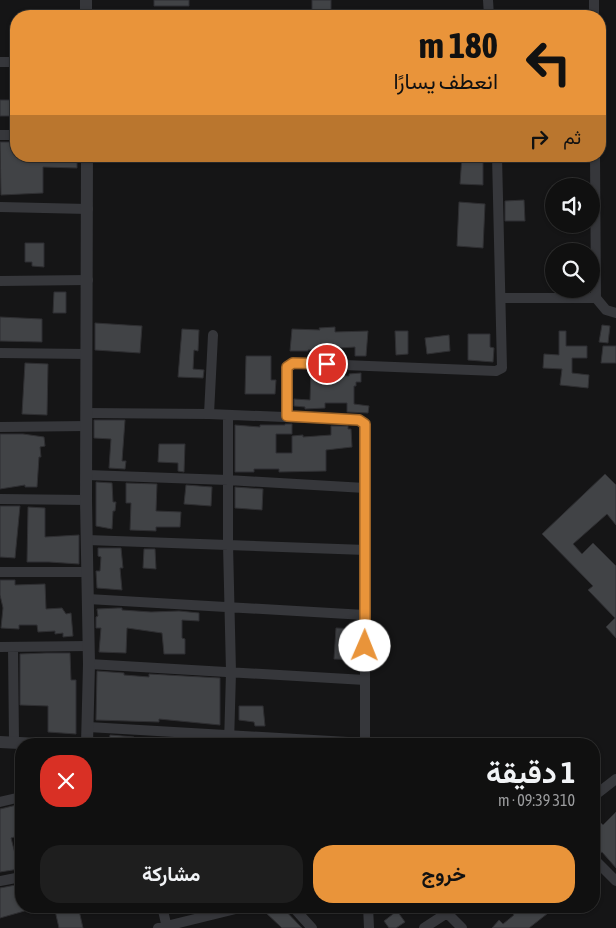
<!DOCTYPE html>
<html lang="ar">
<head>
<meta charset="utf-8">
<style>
	body { margin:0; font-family:"Asap Condensed",Vazirmatn,sans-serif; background:#1e1e1e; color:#f1f3f6; direction:rtl; height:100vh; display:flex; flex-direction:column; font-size:19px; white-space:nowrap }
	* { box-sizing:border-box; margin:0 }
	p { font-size:16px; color:#9c9d9f }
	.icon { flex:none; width:28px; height:28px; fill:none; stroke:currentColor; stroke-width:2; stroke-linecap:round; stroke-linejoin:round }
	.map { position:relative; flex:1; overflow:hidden; direction:ltr }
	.sheet { position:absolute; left:15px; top:738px; width:585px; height:175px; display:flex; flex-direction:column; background:#101010; border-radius:20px; box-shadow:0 1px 4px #0004,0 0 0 1px #303030; direction:rtl }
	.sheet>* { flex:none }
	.hud { position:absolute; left:10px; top:10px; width:596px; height:152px; border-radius:20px; box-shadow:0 1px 4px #0004,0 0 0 1px #303030; direction:rtl; background:#e9943a; color:#111; overflow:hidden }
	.buttons { position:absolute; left:545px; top:178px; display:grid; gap:10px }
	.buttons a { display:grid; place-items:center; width:55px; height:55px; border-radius:50%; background:#101010; box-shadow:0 1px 4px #0004,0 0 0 1px #303030; font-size:25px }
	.pin { position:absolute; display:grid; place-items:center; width:42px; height:42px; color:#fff; margin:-21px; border:2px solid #fff; border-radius:50%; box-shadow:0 1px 5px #0007 }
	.me { position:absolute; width:55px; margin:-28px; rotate:1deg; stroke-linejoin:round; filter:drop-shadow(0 0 4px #0008) }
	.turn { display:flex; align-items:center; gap:18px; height:105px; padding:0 25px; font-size:22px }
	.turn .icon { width:65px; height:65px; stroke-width:2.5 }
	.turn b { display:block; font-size:35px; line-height:42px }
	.then { display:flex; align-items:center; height:48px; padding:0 25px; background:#0003; gap:10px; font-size:19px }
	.round { display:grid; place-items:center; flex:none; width:52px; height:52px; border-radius:20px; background:#1e1e1e }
	.summary { display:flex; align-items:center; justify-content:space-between; height:85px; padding:0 25px }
	h1 { font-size:30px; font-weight:700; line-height:38px }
	.button { display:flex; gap:10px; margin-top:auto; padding:10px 25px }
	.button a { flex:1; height:58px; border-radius:20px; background:#e9943a; color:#111; font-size:20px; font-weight:700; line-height:58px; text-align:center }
	.button a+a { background:#1e1e1e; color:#f1f3f6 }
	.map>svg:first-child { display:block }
</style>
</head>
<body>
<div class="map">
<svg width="616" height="928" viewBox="0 0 616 928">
	<rect width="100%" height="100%" fill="#151516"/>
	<path fill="#414346" stroke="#2f2f32" d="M154 0H189V6H154Z
		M312 0H331V14H312Z
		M0 100H13V116H0Z
		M0 142H16V156H77V168L43 167V193L1 195Z
		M462 156H483V185L460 184Z
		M524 200 525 221H505V201Z
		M459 202 485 204 483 248 457 246Z
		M25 243H44V267L32 266V262H25Z
		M54 292H66V313H53Z
		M0 317 42 319V342L0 341Z
		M95 323 142 326 140 353 95 350Z
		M602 325 610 326 608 343 599 342Z
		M335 327V332L368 331 366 356H355V347L308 350V351H290L292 329 320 330 319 328Z
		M182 329 199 330 198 351 194 350 193 369 204 370 203 378 178 377Z
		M395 331H408V354L396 355Z
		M559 331H566V346H587V358H572V373L589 375 588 388 560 385 562 369 543 368 544 354 559 355Z
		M468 334H490V347L494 348 493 362 468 360Z
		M449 335 450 351 427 354 425 338Z
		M603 346H616V363H601Z
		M246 356H271V380H276L275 394H245Z
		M25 363 48 364 47 415 22 414Z
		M311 371H326V376H349V374L361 373V382H356V386H354V404L369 406 368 413 347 412V403H325V408L305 409V407L294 406V399L310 400Z
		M94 420H125L122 461H126L125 469 109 468 111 439 94 438Z
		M285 424H292V434H276V453H292V436L303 435V437L331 435V426H348V429H351L352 447 326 450V471L279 472V469H254V472H235V425L260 427V425H285Z
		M0 434H23L44 437 45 446 40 447 41 457H39L37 487H25V485L0 489Z
		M159 444H185L184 472 178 471V463L158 462Z
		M605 474 616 485V525L607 514 573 544 582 554 593 543 616 566V638L606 627 615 618 588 590 593 586 542 534Z
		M96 482 112 483 113 502H116L115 511H113L112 529 96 526Z
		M126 483 157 484 156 511 181 512 180 527H156V531L130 530 131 503H126Z
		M186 485 212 487 211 506 184 504Z
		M235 487 263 489 262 510 235 508Z
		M0 506H20L15 558 0 557Z
		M28 507 45 508V537L79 535V564L49 562H27Z
		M98 548H121L123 568H120L122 590 97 588 96 571H100L101 557 98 556Z
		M144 549H155L156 569 143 568Z
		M0 580H15V585L45 584 46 609 62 608 66 614 71 613 73 636 63 637V633L55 634V631L38 632 37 625H19V629L1 628 3 608 0 595Z
		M118 608H122V610L151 612 179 611 199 613V621L182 620V638L185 639V654H164L162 633 127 628 126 653 99 652 101 628H96V617L98 616 97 609Z
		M336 628 358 629V660L334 659Z
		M46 653H70L71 680H76V734L48 732V706L20 705V654Z
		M97 671 124 673V675L149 677V674L220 678V725L159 719V722L96 720Z
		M239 706H263L265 726H255L254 722 239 720Z
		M110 735 134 737 133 744H109Z
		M21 804V835L11 838 19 869 0 872V809Z
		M616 812V868L602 852 600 853 594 846V827L599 821 603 825Z
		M21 884V906H35V908L0 918V888Z
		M54 906H78L83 928H59Z
		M265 906H281L302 928H282L264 911Z
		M516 906H548L552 910 529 928H492L499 920 503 924 514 915 511 911Z
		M397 911 405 922 396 928H389L384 921Z"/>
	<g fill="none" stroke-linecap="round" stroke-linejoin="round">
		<path stroke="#36373b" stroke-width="10" d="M488 0 489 16
			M594 0V16
			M0 62H16
			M0 135H16
			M595 156 596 298
			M0 207 88 209
			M0 281 88 280
			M501 298H596L606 310 616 313
			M0 353 87 354
			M87 413 209 414 359 420 365 424V744
			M209 414 213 335
			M228 415V544L231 672 229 744
			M287 416 286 371 289 365 293 363 496 371 502 368 497 156
			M0 427 87 426
			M87 475 228 480 365 488
			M0 499 86 500
			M87 540 366 550
			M0 572H87
			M88 599 365 615
			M0 647 89 646
			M13 647 14 742
			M89 664 365 680
			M88 727 365 743
			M594 796 616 779
			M0 802 21 797
			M594 859 616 881
			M0 881 21 877
			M162 906 167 928
			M292 906 312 928
			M368 906 369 928
			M447 913 455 906
			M158 928 248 906
			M424 928 447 913 462 928"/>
		<path stroke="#36373b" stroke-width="12" d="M86 0V16
			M0 742 39 744
			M87 744 89 664 86 500 87 156"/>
	</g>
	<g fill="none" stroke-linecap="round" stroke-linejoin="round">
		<g stroke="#976026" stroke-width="12">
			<path id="route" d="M327 364 293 363 287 367V416L359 420 365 424V646"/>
		</g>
		<use href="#route" stroke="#e9943a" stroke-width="9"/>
	</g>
</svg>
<div class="buttons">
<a><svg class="icon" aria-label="sound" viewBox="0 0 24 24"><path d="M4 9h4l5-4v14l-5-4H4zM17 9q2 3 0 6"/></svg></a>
<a><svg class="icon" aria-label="search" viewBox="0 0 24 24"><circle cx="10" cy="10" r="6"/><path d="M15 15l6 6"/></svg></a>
</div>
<div class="pin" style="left:327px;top:364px;background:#d93025"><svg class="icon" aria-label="arrive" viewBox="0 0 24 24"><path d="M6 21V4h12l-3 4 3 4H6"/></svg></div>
<svg class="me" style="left:365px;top:646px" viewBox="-20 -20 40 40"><circle r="19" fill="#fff"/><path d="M0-13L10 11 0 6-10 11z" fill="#e9943a"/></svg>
<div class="hud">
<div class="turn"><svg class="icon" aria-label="left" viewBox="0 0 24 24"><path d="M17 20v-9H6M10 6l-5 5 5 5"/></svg><div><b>180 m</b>انعطف يسارًا</div></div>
<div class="then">ثم<svg class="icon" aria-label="right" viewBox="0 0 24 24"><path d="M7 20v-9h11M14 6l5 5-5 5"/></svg></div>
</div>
<section class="sheet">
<div class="summary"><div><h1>1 دقيقة</h1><p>310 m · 09:39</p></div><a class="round" style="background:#d93025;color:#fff"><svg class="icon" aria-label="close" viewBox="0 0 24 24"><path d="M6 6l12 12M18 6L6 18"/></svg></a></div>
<div class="button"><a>خروج</a><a>مشاركة</a></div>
</section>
</div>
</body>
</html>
